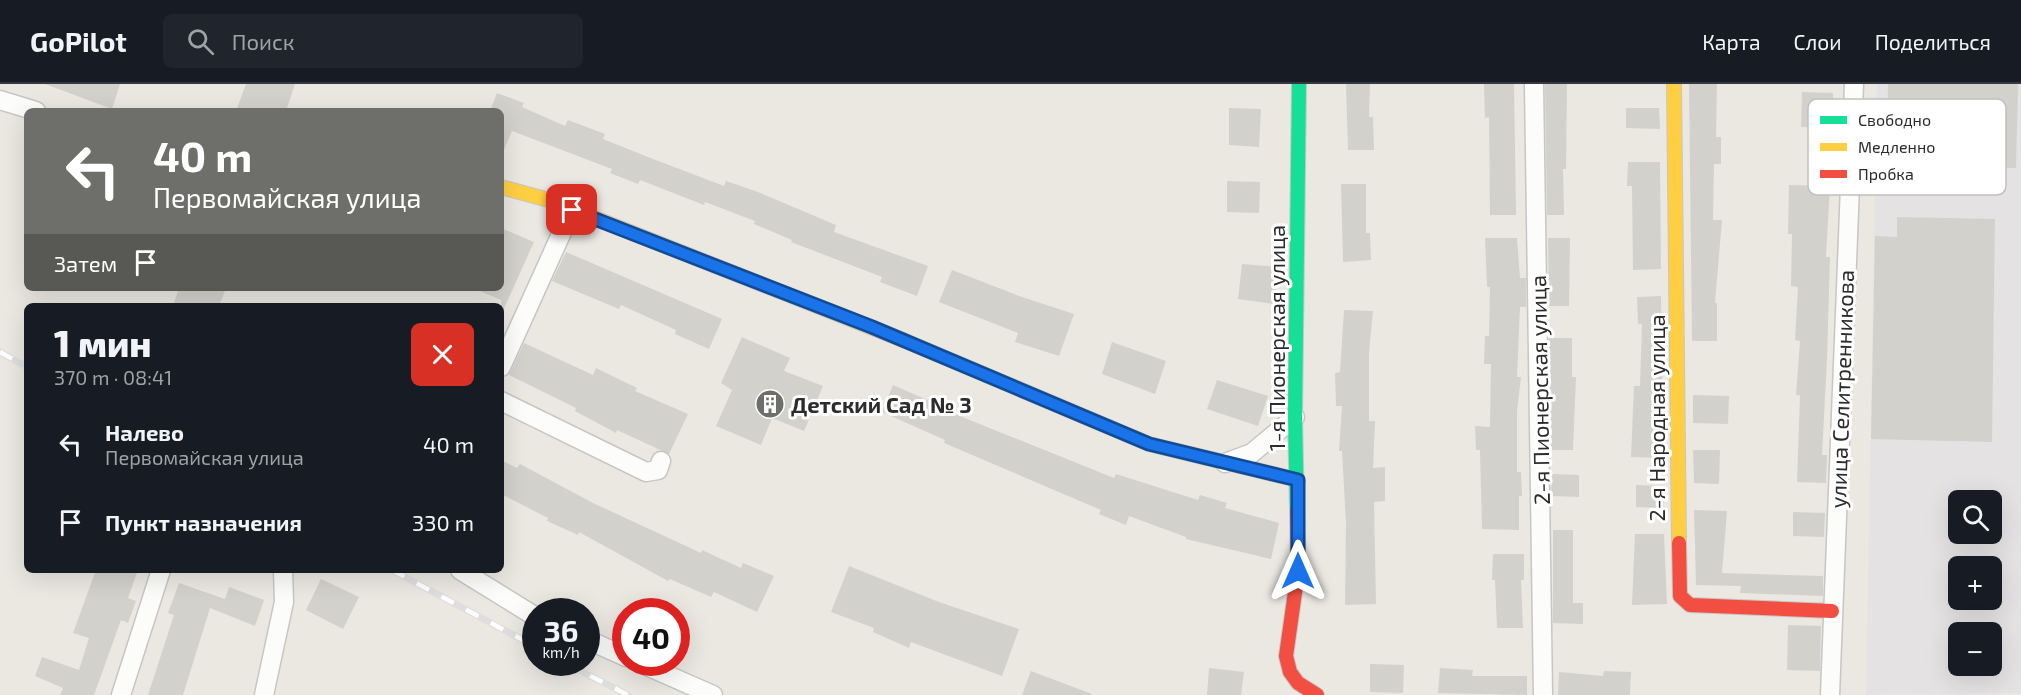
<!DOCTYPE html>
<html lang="ru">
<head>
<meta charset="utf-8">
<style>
	body { margin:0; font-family:"Exo 2",sans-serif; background:#20242c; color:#f1f3f6; height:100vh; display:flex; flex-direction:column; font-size:22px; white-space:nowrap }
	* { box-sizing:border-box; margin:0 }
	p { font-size:20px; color:#9ea1a6 }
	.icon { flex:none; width:33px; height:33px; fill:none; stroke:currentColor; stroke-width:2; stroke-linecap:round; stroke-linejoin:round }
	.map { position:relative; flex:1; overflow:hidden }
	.panel { position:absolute; left:24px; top:219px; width:480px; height:270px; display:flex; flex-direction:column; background:#171b24; border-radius:9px; box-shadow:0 6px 24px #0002 }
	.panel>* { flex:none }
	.banner { position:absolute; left:24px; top:24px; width:480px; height:183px; border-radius:9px; box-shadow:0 6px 24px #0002; background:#6e6e6b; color:#fff; overflow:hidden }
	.tools { position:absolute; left:1948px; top:406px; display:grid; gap:12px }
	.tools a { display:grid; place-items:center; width:54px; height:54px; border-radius:9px; background:#171b24; box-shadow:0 6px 24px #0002; font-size:30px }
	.speed { position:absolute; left:522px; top:514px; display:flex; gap:12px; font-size:30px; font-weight:700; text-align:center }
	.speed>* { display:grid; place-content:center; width:78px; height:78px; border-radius:50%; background:#171b24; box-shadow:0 6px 24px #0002; line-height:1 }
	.speed small { font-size:15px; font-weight:400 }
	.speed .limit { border:9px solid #d22; background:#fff; color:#111 }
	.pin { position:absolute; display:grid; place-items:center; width:51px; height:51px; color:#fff; margin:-26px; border-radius:12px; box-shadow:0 3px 9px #0006 }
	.me { position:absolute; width:66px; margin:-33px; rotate:0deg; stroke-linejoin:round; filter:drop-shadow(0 0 4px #0008) }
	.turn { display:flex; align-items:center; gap:21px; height:126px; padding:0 30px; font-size:27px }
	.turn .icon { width:78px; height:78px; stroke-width:2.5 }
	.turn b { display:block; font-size:42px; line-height:51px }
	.then { display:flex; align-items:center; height:57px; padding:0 30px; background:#0003; gap:12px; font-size:22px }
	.round { display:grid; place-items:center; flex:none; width:63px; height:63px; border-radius:9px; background:#20242c }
	.overview { display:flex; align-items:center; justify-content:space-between; height:102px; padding:0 30px }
	h1 { font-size:36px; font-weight:800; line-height:45px }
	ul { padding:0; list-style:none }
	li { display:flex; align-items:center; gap:18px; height:78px; padding:0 30px }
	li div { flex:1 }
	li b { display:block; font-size:22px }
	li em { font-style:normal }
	header { display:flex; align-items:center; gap:36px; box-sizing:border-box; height:84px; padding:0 30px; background:#171b24; border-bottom:2px solid #363941 }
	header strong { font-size:28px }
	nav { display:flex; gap:33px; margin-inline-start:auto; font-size:21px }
	.search { width:420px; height:54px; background:#20242c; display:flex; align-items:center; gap:15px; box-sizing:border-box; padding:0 21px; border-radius:9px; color:#9ea1a6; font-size:22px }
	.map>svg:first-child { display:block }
</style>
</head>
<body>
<header>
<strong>GoPilot</strong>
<div class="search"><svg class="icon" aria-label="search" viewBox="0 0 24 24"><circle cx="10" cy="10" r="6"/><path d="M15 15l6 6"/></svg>Поиск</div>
<nav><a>Карта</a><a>Слои</a><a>Поделиться</a></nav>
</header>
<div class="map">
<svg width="2021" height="611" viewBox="0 0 2021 611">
	<rect width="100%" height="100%" fill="#eae8e1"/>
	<path fill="#e5e2e4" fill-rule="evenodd" d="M1877 0H2021V609L1866 611ZM1959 417H1992V450H1959ZM1959 483H1992V516H1959ZM1959 549H1992V582H1959Z"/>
	<path fill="#d3d1cc" d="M45 0H120L112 25Z
		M246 0H295L286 27H236Z
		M1346 0H1370L1369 33H1373L1374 66H1348Z
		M1484 0H1514L1516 131H1490L1489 33 1485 34Z
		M1545 0H1567L1566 85H1563L1564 131H1547Z
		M1689 0H1717L1716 53H1721V80H1714L1713 136H1722L1715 219H1717V257H1692Z
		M1888 0H2018L2016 84 1887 82Z
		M1802 8 1833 9 1832 44 1801 43Z
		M497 9 524 19 522 23 565 42 568 36 605 50 603 55 648 73 724 102 726 97 758 108 836 141 834 148 928 182 917 212 880 198 882 193 791 158 792 156 754 140 755 137 705 118 704 121 640 96 638 100 610 89 612 85 512 47 501 73V27H490Z
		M1229 24 1261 25 1259 63 1229 61Z
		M1626 24H1659L1660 45 1626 44Z
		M1628 78H1660L1661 185 1633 186 1632 102H1627Z
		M1227 97 1260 98 1259 129 1227 128Z
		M1341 100H1366V149H1370L1371 176 1343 178Z
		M1789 101 1830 102 1826 173H1830L1827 275 1822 371H1827L1826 399 1797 398 1800 311H1796L1800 257 1795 256 1798 203 1791 202 1792 150H1788Z
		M1897 133 1995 135 1992 358 1871 355 1875 152 1897 153Z
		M501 144 534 158 501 231V216L473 204H501Z
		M1485 154H1517L1520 194H1526V223H1520L1517 293H1521L1517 327V388H1521L1522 412H1519V446L1482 445 1480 366H1476L1475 342 1490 343 1491 280H1484L1485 252H1489L1490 203H1487Z
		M1548 154H1570L1569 222H1549Z
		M566 168 722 235 709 265 675 250 676 246 621 221 619 225 552 197Z
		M1242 180 1277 183 1274 220 1238 215Z
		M952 186 1019 212 1074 230 1059 272 1015 258 1018 249 939 218Z
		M179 204H226L219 222H182L174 219Z
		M1661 212 1663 374 1631 373 1634 302H1640L1642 240H1638L1637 213Z
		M1344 226 1373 227 1369 268V337H1375L1373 384 1385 383V417L1374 418 1376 520 1345 521 1346 439 1342 367H1339L1342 322H1336L1335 289 1340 288Z
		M742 253 790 274 784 287 823 302 804 347 772 334 761 361 716 342 732 306 721 299Z
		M1549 254H1572V293H1576L1573 366H1551Z
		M1112 258 1166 277 1155 310 1102 290Z
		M524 259 593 291 596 284 637 304 635 307 688 330 669 370 617 346 616 349 575 327 576 324 509 291Z
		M1217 296 1268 312 1258 342 1207 325Z
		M893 301 941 322 940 324 1114 394 1116 390 1198 416 1200 411 1227 419 1225 424 1279 439 1271 475 1186 455V453L1129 432 1126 441 1099 430 1101 426 944 359 945 356 882 328Z
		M1693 311 1729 312 1728 340 1693 339Z
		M1693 366H1720L1719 400 1694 399Z
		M501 376 517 384 520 380 593 419 701 469 702 466 741 484 743 479 774 492 757 528 714 508 711 513 670 495 668 497 579 448 578 451 547 437 548 434 501 410Z
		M1552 390 1579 391V413L1551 412Z
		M1636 401 1664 402V424L1636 423Z
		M1694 426 1727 427 1722 489 1823 492V512L1740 509 1741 502 1696 501Z
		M1793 428 1825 429 1824 453 1793 452Z
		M1553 446H1573V519H1583V540L1553 539Z
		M1635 450H1664L1667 520 1632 521Z
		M1493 470H1524V496H1521L1523 544H1497L1495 496H1492Z
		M849 482 939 518 1019 545 1002 592 911 558 909 564 873 548 874 544 831 528Z
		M96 486H138L128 514 136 517 128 539 121 536 94 611H60L63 604 35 592 42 573 79 586 89 554 73 549Z
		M321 495 359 513 343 545 306 526Z
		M179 499 225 515 229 503 264 516 255 542 210 524 183 611H148L174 531 168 529Z
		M1788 541 1821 542 1820 587 1787 586Z
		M1370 580 1404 581 1403 609 1370 608Z
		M1209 584 1244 588 1241 611H1207Z
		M1440 584 1473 586 1472 592H1527V611L1438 609Z
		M1031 587 1092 610V611H1022Z
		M1604 587 1631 588 1630 611H1558L1559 588 1603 592Z"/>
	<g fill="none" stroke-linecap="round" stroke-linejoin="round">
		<g stroke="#c7c6c6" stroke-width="21">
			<path id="street" d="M1534 0 1543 611
				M0 16 36 27
				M501 283 572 126
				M501 317 646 388 658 386 661 377
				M1225 379 1252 369 1295 333
				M460 486 536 533
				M586 555 626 573
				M640 579 713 611
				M121 611 161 486
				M264 611 284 518 283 486
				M1830 611 1854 0"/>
		</g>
		<g stroke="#c7c6c6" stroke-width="16">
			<path id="fast" d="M903 256 1149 360 1298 396
				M1297 426 1295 333 1299 0"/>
		</g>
		<g stroke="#c7c6c6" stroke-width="16">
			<path id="slow" d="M1674 0 1679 459
				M501 103 549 116 903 256"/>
		</g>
		<g stroke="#c7c6c6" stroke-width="16">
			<path id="jam" d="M1297 426 1298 487 1286 572 1290 588 1298 599 1317 611
				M1679 459 1680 512 1690 521 1832 527"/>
		</g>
		<use href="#street" stroke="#fcfcfa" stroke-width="18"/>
		<use href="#fast" stroke="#16e098" stroke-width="14"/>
		<use href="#slow" stroke="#ffcf43" stroke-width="14"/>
		<use href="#jam" stroke="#f24e42" stroke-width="14"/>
		<g stroke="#dededf" stroke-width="7">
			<path id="rail" d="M0 268 27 283
				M392 486 536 563
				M565 579 628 611"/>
		</g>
		<use href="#rail" stroke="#fff" stroke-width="4.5" stroke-dasharray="14" stroke-linecap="butt"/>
	</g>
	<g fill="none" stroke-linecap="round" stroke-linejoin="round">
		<g stroke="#114b97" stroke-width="15">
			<path id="route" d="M572 126 872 243 1149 360 1298 396V487"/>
		</g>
		<use href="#route" stroke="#1a73e8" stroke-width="10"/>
	</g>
	<defs>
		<g id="building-disc" transform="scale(1.5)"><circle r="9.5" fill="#6e6e6b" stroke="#fff"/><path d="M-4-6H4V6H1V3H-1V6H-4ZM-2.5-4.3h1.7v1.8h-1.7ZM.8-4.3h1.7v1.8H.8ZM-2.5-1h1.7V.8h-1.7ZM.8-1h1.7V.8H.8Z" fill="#fff"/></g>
	</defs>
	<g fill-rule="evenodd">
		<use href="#building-disc" x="770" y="320"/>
	</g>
	<g text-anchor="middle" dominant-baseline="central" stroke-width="6" stroke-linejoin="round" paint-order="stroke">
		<g font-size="22" fill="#2c2c2c" stroke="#fff">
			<text transform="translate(1276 254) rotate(-90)">1-я Пионерская улица</text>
			<text transform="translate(1841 305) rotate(-88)">улица Селитренникова</text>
			<text transform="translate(1539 306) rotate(-91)">2-я Пионерская улица</text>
			<text transform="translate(1656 334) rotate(-90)">2-я Народная улица</text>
		</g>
		<g font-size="22" font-weight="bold" fill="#2c2c2c" stroke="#fff" text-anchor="start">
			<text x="791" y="320">Детский Сад № 3</text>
		</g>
	</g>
	<rect x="1808" y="15" width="198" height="96" rx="9" fill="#fff" stroke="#c0c0c0" stroke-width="1.5"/>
	<rect x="1820" y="32" width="27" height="8" fill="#16e098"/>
	<rect x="1820" y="59" width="27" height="8" fill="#ffcf43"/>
	<rect x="1820" y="86" width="27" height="8" fill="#f24e42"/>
	<g font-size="16" fill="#2c2c2c">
		<text x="1858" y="42">Свободно</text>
		<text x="1858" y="69">Медленно</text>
		<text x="1858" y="96">Пробка</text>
	</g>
</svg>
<div class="tools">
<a><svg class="icon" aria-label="search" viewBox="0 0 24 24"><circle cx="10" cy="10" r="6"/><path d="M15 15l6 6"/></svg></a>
<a>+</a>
<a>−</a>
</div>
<div class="speed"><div>36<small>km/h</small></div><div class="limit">40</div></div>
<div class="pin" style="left:572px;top:126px;background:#d93025"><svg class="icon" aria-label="arrive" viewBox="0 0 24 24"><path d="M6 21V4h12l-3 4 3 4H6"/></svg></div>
<svg class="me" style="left:1298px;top:487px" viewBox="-20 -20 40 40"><path d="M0-17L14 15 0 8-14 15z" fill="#1a73e8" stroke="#fff" stroke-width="4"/></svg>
<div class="banner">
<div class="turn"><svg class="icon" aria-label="left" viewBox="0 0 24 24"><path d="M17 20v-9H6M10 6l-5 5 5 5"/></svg><div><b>40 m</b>Первомайская улица</div></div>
<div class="then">Затем<svg class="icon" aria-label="arrive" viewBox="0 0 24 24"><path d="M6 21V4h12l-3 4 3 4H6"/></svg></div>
</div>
<section class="panel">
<div class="overview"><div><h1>1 мин</h1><p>370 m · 08:41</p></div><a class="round" style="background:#d93025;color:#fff"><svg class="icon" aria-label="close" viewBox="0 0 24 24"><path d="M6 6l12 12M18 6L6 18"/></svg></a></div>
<ul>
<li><svg class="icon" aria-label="left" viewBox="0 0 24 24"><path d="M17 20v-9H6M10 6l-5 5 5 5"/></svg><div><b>Налево</b><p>Первомайская улица</p></div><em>40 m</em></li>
<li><svg class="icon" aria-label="arrive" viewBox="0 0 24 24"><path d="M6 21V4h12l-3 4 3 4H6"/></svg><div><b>Пункт назначения</b></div><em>330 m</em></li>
</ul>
</section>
</div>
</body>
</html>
